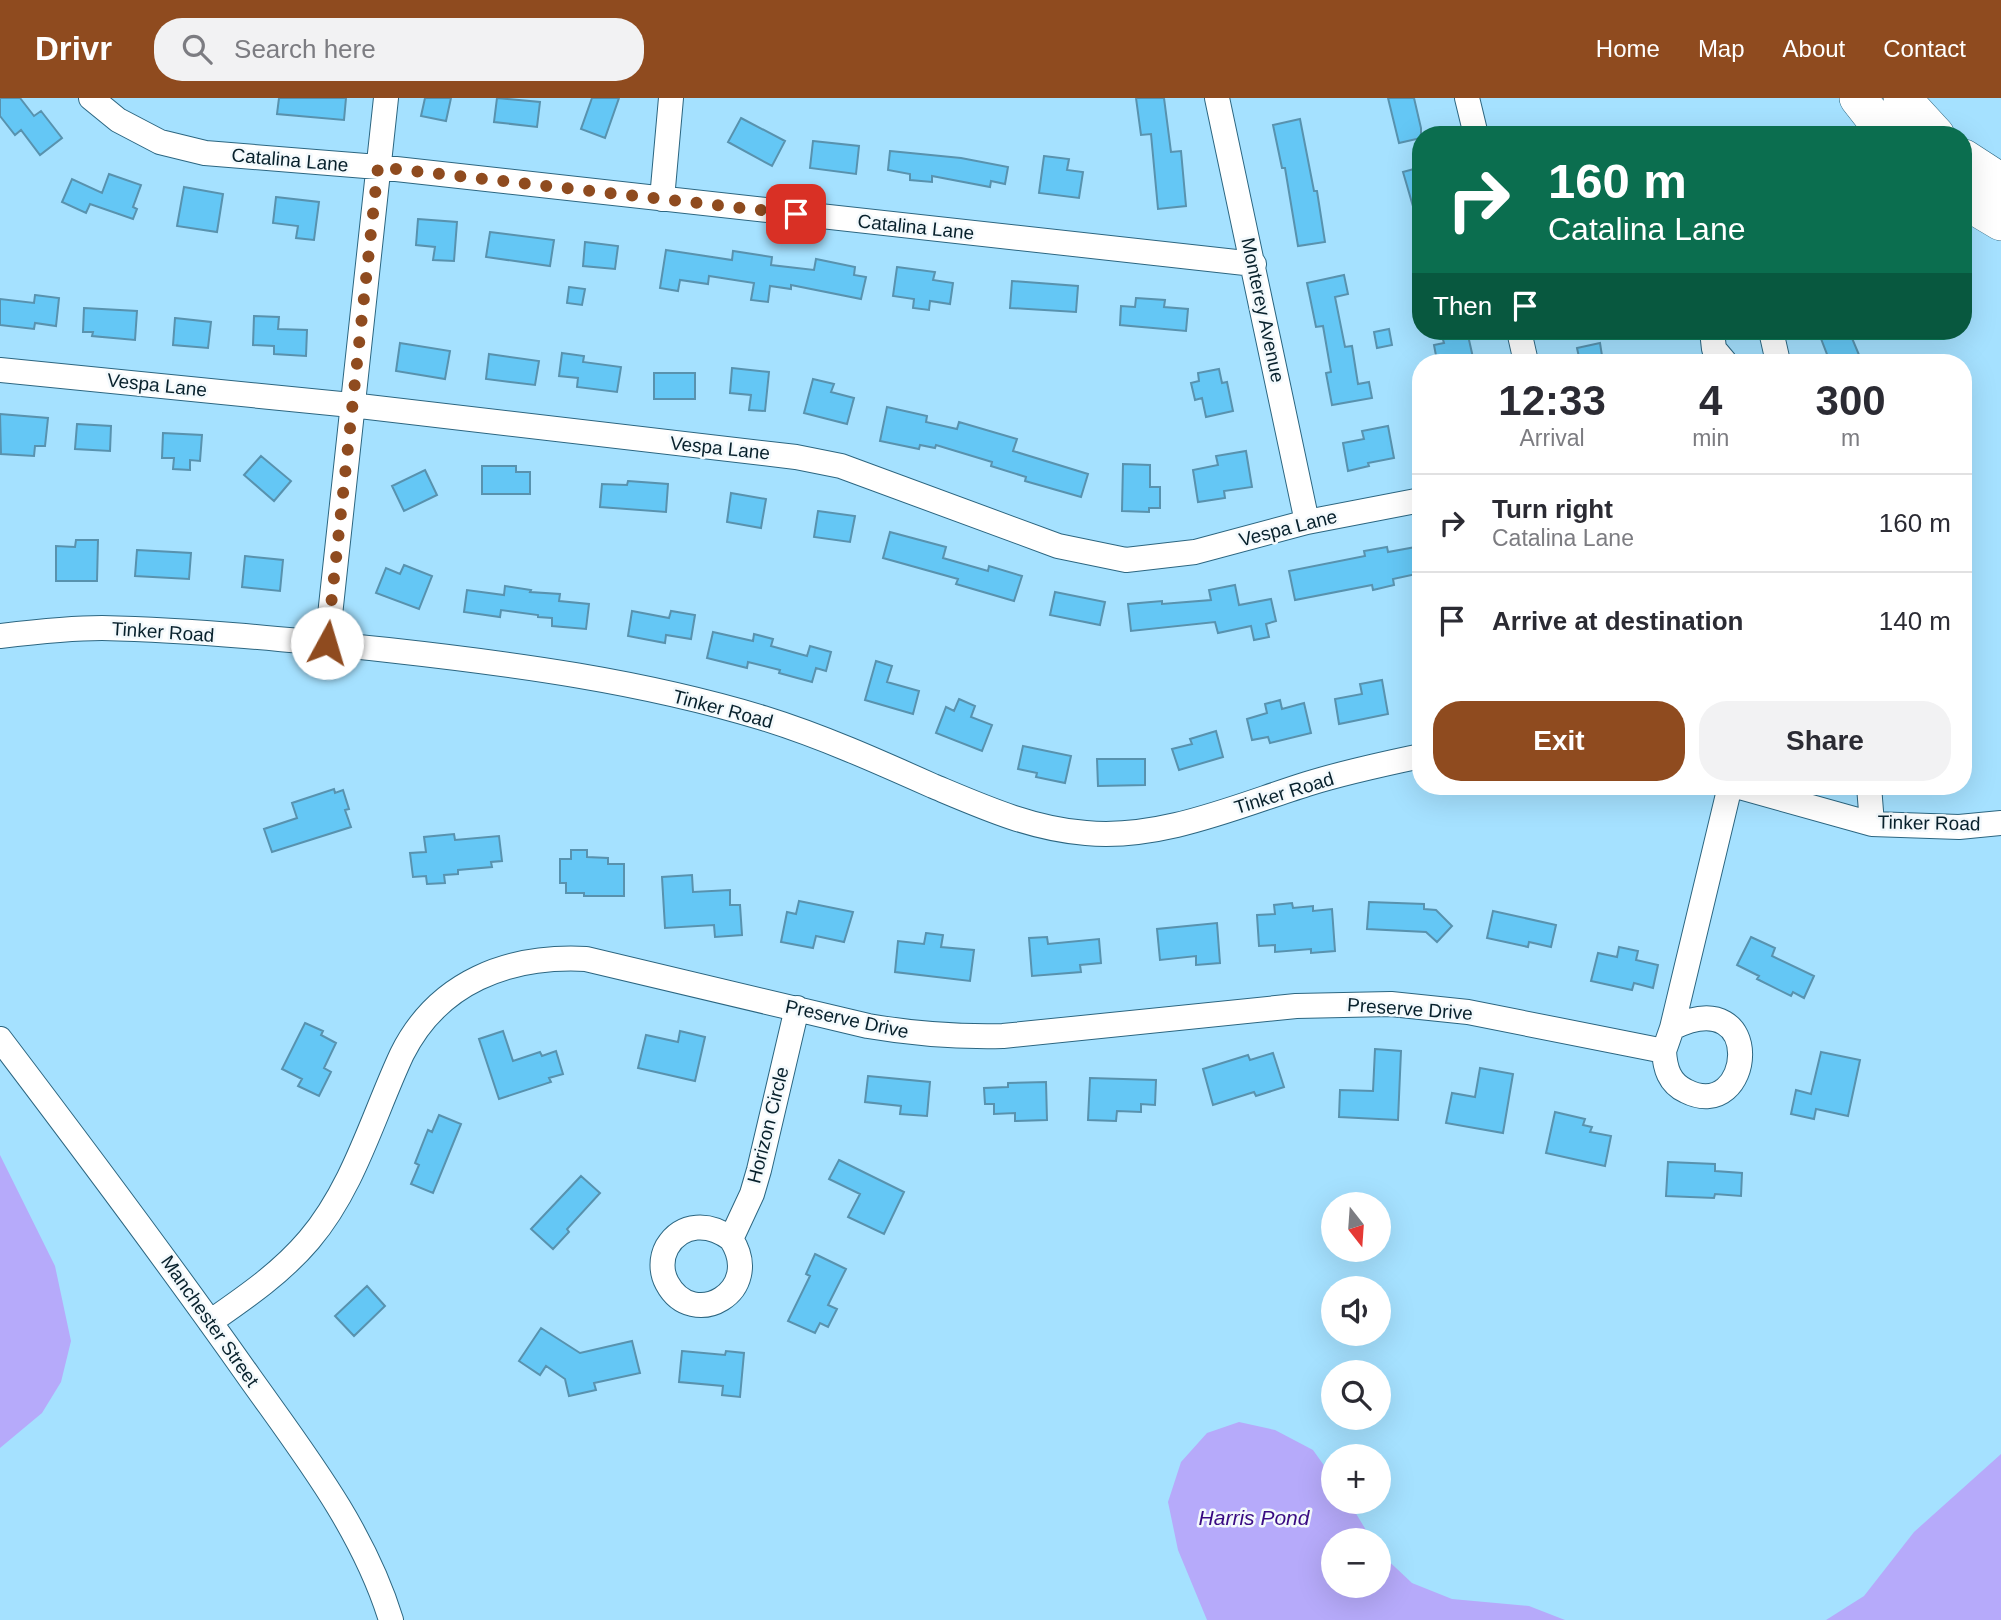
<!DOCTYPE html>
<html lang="en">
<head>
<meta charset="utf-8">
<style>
	body { margin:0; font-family:Arial,sans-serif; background:#f2f2f3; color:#2b2b33; height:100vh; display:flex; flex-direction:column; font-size:26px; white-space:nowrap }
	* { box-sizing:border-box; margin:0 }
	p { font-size:23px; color:#7c7c81 }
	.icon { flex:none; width:38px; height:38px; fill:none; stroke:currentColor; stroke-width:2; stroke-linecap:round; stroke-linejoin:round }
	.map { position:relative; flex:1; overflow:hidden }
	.sheet { position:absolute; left:1412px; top:256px; width:560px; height:441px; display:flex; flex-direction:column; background:#fff; border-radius:28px; box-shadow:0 7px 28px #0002 }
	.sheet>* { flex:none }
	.hud { position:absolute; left:1412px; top:28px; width:560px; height:214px; border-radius:28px; box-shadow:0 7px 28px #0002; background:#0b6e4f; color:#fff; overflow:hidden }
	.needle { width:46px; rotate:163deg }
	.tools { position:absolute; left:1321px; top:1094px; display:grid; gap:14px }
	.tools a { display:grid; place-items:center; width:70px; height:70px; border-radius:50%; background:#fff; box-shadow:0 7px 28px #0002; font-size:35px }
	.pin { position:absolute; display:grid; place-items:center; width:60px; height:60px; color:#fff; margin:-30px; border-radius:14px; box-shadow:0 4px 10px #0006 }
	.me { position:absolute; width:77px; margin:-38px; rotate:6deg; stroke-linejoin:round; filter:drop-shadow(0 0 5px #0008) }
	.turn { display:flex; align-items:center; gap:24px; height:147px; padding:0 21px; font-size:32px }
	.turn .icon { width:91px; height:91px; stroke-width:2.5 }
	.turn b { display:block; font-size:49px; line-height:60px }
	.then { display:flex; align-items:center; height:66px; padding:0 21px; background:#0003; gap:14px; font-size:26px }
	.eta { display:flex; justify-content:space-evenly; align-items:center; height:119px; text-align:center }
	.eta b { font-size:42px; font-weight:800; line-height:49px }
	.button { display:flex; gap:14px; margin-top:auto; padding:14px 21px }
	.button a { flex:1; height:80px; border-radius:28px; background:#8f4b1f; color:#fff; font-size:28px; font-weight:800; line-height:80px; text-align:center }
	.button a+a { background:#f2f2f3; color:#2b2b33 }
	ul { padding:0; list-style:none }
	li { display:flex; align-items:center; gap:21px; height:98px; padding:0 21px; border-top:2px solid #e1e1e2 }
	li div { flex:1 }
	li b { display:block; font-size:26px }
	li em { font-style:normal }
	header { display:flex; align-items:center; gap:42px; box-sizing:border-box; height:98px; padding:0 35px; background:#8f4b1f; color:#fff }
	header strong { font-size:33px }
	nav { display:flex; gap:38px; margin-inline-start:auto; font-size:24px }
	.search { width:490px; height:63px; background:#f2f2f3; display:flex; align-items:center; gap:18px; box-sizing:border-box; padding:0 24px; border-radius:28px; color:#7c7c81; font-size:26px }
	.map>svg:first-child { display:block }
</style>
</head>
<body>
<header>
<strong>Drivr</strong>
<div class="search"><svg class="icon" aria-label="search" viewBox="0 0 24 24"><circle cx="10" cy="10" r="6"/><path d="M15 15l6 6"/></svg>Search here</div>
<nav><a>Home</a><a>Map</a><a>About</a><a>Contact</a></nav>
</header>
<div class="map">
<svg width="2001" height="1522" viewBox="0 0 2001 1522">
	<rect width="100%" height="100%" fill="#a5e1ff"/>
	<path fill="#b6aafa" d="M0 1057 55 1168 71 1243 61 1284 42 1315 0 1350Z
		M1239 1324 1275 1332 1313 1352 1333 1380 1334 1404H1349L1372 1442H1334V1488H1379V1454L1412 1485 1452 1501 1529 1508 1565 1522H1207L1178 1452 1168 1404 1181 1364 1207 1335Z
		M2001 1356V1522H1826L1864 1498 1914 1434Z"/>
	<path fill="#64c7f5" stroke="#5892ae" stroke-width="2" d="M0 0H20L34 18 41 13 62 40 40 57 21 32 15 37 0 18Z
		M279 0H346L344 22 277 16Z
		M425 0H451L446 23 421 18Z
		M497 0 540 4 537 29 494 24Z
		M592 0H619L605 40 581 31Z
		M1136 0H1164L1171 54 1181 53 1186 108 1158 111 1151 36 1141 37Z
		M1388 0H1414L1421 30V40L1399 45Z
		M741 20 785 43 772 68 728 44Z
		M1300 21 1314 93H1317L1325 144 1298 148 1285 70H1282L1273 27Z
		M813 43 859 48 856 76 810 70Z
		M890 53 961 60 1008 69 1005 86 991 83 990 89 932 78V84L910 82V76L888 72Z
		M1044 58 1069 61 1067 72 1083 74 1079 100 1039 95Z
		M1421 69V121L1417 122 1403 74Z
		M109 76 141 87 133 109 137 111 133 121 90 106 86 115 62 104 72 81 102 95Z
		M184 89 223 96 217 134 177 128Z
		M276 99 319 104 314 142 296 140 298 128 273 125Z
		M418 121 457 124 454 163 433 162 435 149 416 147Z
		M490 134 554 142 550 168 486 159Z
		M585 144 618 148 615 171 583 168Z
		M666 152 732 162 733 153 772 159 771 167 814 172 816 161 855 169 854 177 866 179 861 201 791 187V191L770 188 768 204 751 202 754 185 709 178 708 186 680 182 678 193 660 190Z
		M897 169 935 174 933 182 953 185 950 206 930 203 929 212 913 210 914 201 893 198Z
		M1344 177 1348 196 1335 199 1345 249 1352 248 1358 286 1369 284 1372 300 1332 307 1326 275 1331 274 1323 228 1316 229 1307 185Z
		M1012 183 1078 188 1076 214 1010 210Z
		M569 189 585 191 582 207 567 205Z
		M35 197 59 200 56 228 35 225 34 231 0 227V201L34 205Z
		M1136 200 1165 202 1164 209 1188 211 1186 233 1120 227 1121 208 1135 209Z
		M84 210 137 213 135 242 92 238 93 234H83Z
		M254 218 279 219 278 231 307 232 306 258 274 256V248L253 247Z
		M175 220 211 224 208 250 173 247Z
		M1389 231 1392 247 1377 250 1374 234Z
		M1452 233H1467L1474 264H1448L1447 260 1437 263 1434 247 1444 245 1441 235Z
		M1833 233H1849L1862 264H1830L1820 238Z
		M400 245 450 253 445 281 396 273Z
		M1600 245 1603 264H1580L1577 250Z
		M562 255 584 258 583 264 621 269 617 294 577 289 578 280 559 278Z
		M489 256 539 263 535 287 486 281Z
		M732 270 769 274 765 313 749 312 751 297 730 295Z
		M1219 271 1222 285 1227 284 1233 313 1206 319 1202 300 1195 302 1191 285 1199 283 1198 275Z
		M654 275H695V301H654Z
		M813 281 834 286 831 294 854 300 847 326 804 315Z
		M887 309 927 318 926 324 957 331 959 324 1017 341 1013 353 1088 376 1081 399 1025 383 1026 379 991 368 992 364 936 347 935 350 920 347 919 351 880 343Z
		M0 316 48 320 45 348H35L34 358 1 356Z
		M77 326 111 328 110 353 75 351Z
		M1388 328 1394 360 1368 365 1369 368 1348 373 1343 345 1364 341 1362 333Z
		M163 335 202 337 200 363 190 362V372L173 371 174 360H162Z
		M1246 353 1252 389 1224 393 1225 400 1198 404 1193 372 1218 367 1216 358Z
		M261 358 291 383 274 403 244 377Z
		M1123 366 1150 367V389H1160V410H1149V414L1122 413Z
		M482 368H516V374H530V396H482Z
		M425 372 437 397 404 413 392 388Z
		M628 383 668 386 666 414 600 409 602 386 627 387Z
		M731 395 766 401 761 430 727 424Z
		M818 413 855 418 850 444 814 439Z
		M890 434 946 449 943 460 988 473 989 468 1022 478 1014 503 956 486 958 481 883 460Z
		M76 442H98L97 483H56V448L75 449Z
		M1421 448V475L1393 481 1394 487 1373 492 1372 487 1295 502 1289 473 1365 458 1364 453 1387 449 1388 454Z
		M137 452 191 455 189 481 135 478Z
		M245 458 283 462 280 493 242 489Z
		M404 467 432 478 419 511 376 495 386 470 400 476Z
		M1235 487 1239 507 1271 501 1276 523 1266 526 1269 539 1254 542 1251 528 1218 535 1215 524 1131 533 1128 506 1162 503V506L1211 502 1209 492Z
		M505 488 531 492 530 494 560 496 559 503 589 506 586 531 552 528V520L538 519V517L501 512 500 519 464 514 467 492 504 497Z
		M1055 494 1105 504 1100 527 1050 517Z
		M632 513 669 520 671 513 695 517 691 541 666 537 665 545 628 538Z
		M713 534 753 543 754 536 773 541 771 548 807 558 810 548 831 554 826 573 816 570 812 584 779 575 780 572 748 564 747 570 707 560Z
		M876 563 892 568 887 584 919 593 913 616 865 602Z
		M1382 582 1388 616 1339 626 1335 601 1362 596 1360 586Z
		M959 601 975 608 971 619 992 627 982 653 936 635 946 609 954 613Z
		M1280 602 1282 611 1304 605 1311 635 1270 645 1268 639 1252 642 1247 621 1267 615 1265 606Z
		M1216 633 1223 659 1179 672 1172 651 1192 646 1190 641Z
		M1023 648 1071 658 1065 685 1036 679 1037 675 1018 671Z
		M1097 661H1145V687L1098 688Z
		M334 691 335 695 343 692 349 711 345 712 351 729 272 754 264 731 297 720 292 705Z
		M454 736 455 742 499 738 502 763 491 764 492 769 458 772V776L444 777 445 785 427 786 426 778 413 779 410 755 426 754 424 739Z
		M571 752H587V759L608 760V766H624V798H584V795H566V785H560V761H571Z
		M692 777 693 794 730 792V807H740L742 837 715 839 714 827 665 830 662 779Z
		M799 803 853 814 844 844 816 838 813 850 781 844 787 814 796 816Z
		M1369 804 1424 806V811L1436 812 1452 828 1437 844 1426 834 1367 831Z
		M1292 805 1293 810 1313 808V813L1332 811 1335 853 1311 855V851L1275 854V847L1259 848 1257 817 1275 816 1274 807Z
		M1493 813 1556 827 1551 849 1529 844 1528 849 1487 840Z
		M1217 825 1220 865 1196 867V858L1160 862 1157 831Z
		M926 835 943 837 941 849 974 852 970 883 895 874 898 843 924 846Z
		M1047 839 1048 846 1099 841 1101 865 1080 867 1081 874 1032 878 1029 840Z
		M1751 839 1775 850 1772 858 1814 878 1804 900 1793 894 1791 898 1757 881 1759 878 1737 867Z
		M1619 849 1638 853 1636 862 1658 867 1653 890 1634 885 1632 892 1591 883 1598 855 1617 859Z
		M305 925 323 933 321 937 336 945 324 970 331 974 319 998 298 988 302 981 282 971Z
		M503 933 513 963 540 954 542 958 556 953 563 976 549 980 551 984 499 1001 479 941Z
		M680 933 705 939 695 983 638 970 646 937 678 944Z
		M1375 951 1401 953 1398 1022 1339 1019 1340 992 1373 993Z
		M1821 954 1860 962 1848 1018 1816 1011 1814 1021 1791 1016 1796 992 1811 996Z
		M1273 955 1284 989 1256 998 1254 994 1213 1007 1203 971 1248 957 1250 962Z
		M1480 970 1513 976 1503 1035 1446 1025 1452 995 1475 999Z
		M868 978 930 984 927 1018 900 1016 901 1008 865 1004Z
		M1090 980 1156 982 1155 1007 1141 1006V1014L1117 1013 1116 1023 1088 1022Z
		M1046 984 1047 1022 1015 1023V1015L994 1016V1006H985L984 990 1008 989V985Z
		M1555 1014 1585 1021 1583 1027 1592 1029 1590 1034 1611 1038 1605 1068 1546 1055Z
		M439 1017 461 1026 433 1095 411 1086 419 1067 415 1065 428 1032 432 1034Z
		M839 1062 904 1094 884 1136 848 1119 860 1096 829 1081Z
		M1668 1064 1715 1066V1073L1742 1075 1741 1098 1715 1096 1714 1100 1666 1098Z
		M581 1078 600 1095 567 1131 569 1134 553 1151 531 1131Z
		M815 1156 846 1171 828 1207 837 1211 828 1229 820 1225 815 1235 788 1223 810 1178 806 1176Z
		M367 1188 385 1208 354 1238 335 1218Z
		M541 1230 580 1255 632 1243 640 1275 594 1285 596 1292 569 1298 565 1281 546 1268 540 1277 519 1263Z
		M682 1253 725 1257 726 1253 744 1255 740 1299 722 1297 723 1288 679 1284Z"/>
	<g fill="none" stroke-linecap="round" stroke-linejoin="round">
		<g stroke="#2c6681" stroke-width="26">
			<path id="minor" d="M91 0 118 22 160 44 205 55 378 69 1254 166
				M1217 0 1307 424
				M1467 0 1476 37
				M662 101 671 0
				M1519 233 1526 264
				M1712 233 1714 251 1725 264
				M1771 233 1778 264
				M0 272 351 307 796 359 841 368 1058 448 1126 462 1195 454 1307 424 1421 402
				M0 538C34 534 68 530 102 530 197 532 293 542 388 552 514 566 641 583 763 620 821 638 877 663 933 688 983 709 1032 731 1086 735 1161 742 1237 708 1307 686 1345 674 1383 666 1421 658
				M327 545 386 0
				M1736 688 1872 726 1959 729 2001 725
				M1869 688 1872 726
				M1672 930 1730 688
				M0 941C85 1053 169 1165 250 1280 304 1356 363 1431 391 1522
				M731 1141C710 1125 682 1124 667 1149 661 1160 661 1174 667 1185 693 1234 765 1193 731 1141L752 1096 759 1072 797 910
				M210 1224C246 1199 281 1175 309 1142 354 1089 373 1018 402 956 438 884 508 857 586 861L868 928C914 936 957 939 1003 938L1296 908 1391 906 1468 914 1664 953C1665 970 1669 985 1686 993 1753 1027 1768 883 1672 930L1664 953"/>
		</g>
		<g stroke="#2c6681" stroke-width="38">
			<path id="highway" d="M1858 0 1887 37
				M1902 0 1936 37
				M1964 60 2001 84
				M1964 102 2001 124"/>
		</g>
		<use href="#minor" stroke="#fff" stroke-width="24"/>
		<use href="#highway" stroke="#fff" stroke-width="37"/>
	</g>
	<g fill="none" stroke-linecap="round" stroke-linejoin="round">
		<path stroke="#8f4b1f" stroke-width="12" stroke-dasharray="0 21.6" d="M327 545 378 69 796 116"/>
	</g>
	<g text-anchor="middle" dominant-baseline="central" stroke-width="5" stroke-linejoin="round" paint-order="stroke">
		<g font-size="19" fill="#08212c" stroke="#f3f9fc">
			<text transform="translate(290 62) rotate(5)">Catalina Lane</text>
			<text transform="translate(916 129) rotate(6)">Catalina Lane</text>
			<text transform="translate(1263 212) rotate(78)">Monterey Avenue</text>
			<text transform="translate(157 287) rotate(6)">Vespa Lane</text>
			<text transform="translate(720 350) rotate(6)">Vespa Lane</text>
			<text transform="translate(1288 430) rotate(-14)">Vespa Lane</text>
			<text transform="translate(163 534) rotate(4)">Tinker Road</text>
			<text transform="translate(723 611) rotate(15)">Tinker Road</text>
			<text transform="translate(1284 695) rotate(-17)">Tinker Road</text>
			<text transform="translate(1929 725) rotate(1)">Tinker Road</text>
			<text transform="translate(1410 911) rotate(4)">Preserve Drive</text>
			<text transform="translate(847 921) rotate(12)">Preserve Drive</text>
			<text transform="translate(768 1027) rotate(-76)">Horizon Circle</text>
			<text transform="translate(210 1223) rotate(55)">Manchester Street</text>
		</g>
		<g font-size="21" font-style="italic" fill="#390a82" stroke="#f3f9fc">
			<text x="1254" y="1419">Harris Pond</text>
		</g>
	</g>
</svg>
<div class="tools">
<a><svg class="needle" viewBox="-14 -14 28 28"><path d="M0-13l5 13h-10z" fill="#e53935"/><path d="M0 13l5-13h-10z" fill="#7c7c81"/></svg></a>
<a><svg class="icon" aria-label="sound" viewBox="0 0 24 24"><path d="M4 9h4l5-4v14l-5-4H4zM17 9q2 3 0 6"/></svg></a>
<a><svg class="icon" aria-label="search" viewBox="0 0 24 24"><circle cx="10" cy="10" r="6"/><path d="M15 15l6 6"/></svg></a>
<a>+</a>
<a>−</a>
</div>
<div class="pin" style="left:796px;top:116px;background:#d93025"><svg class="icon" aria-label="arrive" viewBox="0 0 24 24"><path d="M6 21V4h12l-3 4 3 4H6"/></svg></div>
<svg class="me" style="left:327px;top:545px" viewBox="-20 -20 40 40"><circle r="19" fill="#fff"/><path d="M0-13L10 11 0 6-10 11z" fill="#8f4b1f"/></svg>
<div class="hud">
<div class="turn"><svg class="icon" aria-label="right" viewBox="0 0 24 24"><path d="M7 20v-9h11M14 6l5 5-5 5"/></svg><div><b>160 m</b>Catalina Lane</div></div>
<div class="then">Then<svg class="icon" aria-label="arrive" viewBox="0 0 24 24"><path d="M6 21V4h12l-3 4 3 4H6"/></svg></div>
</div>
<section class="sheet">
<div class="eta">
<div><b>12:33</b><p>Arrival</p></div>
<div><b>4</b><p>min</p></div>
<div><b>300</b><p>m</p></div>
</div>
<ul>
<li><svg class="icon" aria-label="right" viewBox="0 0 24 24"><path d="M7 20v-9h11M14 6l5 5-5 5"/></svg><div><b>Turn right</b><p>Catalina Lane</p></div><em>160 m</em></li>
<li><svg class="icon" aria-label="arrive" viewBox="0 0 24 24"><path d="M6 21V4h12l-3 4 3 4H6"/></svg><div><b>Arrive at destination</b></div><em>140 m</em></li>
</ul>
<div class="button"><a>Exit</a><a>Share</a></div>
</section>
</div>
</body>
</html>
